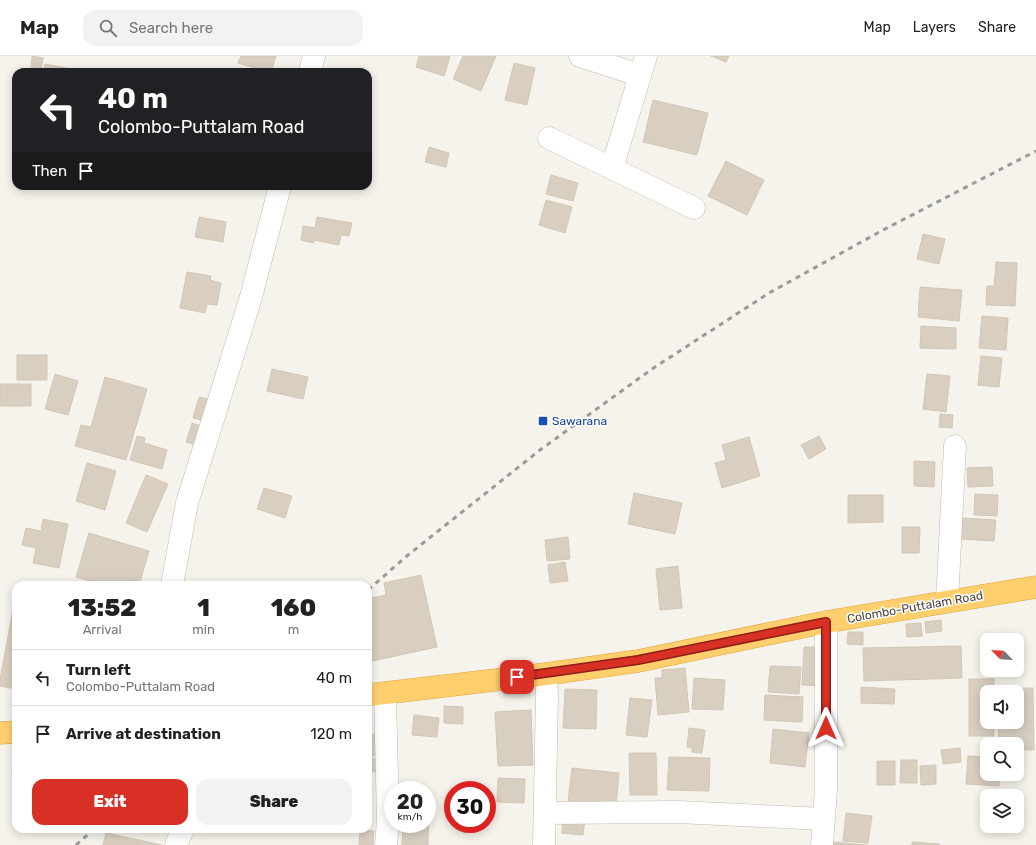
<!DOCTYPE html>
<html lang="en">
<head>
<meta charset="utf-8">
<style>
	body { margin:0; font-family:Rubik,sans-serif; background:#f2f2f2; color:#222; height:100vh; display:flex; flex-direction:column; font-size:15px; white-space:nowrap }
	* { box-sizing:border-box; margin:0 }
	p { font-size:13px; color:#767676 }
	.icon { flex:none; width:22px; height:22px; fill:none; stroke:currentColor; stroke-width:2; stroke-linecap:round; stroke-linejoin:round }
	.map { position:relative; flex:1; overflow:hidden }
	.details { position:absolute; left:12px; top:525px; width:360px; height:252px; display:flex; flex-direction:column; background:#fff; border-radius:12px; box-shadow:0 2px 10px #0003 }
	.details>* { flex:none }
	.guide { position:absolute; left:12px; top:12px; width:360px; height:122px; border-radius:12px; box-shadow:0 2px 10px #0003; background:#202124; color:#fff; overflow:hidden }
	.needle { width:26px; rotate:294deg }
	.controls { position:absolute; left:980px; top:577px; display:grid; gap:8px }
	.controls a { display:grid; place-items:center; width:44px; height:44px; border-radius:8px; background:#fff; box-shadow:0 2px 10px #0003; font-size:20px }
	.speed { position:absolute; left:384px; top:725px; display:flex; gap:8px; font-size:20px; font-weight:700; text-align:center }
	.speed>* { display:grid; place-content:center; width:52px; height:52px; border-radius:50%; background:#fff; box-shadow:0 2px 10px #0003; line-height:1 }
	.speed small { font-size:10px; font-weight:400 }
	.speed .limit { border:6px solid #d22; background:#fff; color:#111 }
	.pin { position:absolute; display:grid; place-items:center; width:34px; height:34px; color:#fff; margin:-17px; border-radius:8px; box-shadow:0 2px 6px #0006 }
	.me { position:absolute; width:44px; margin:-22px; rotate:0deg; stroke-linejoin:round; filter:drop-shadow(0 0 3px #0008) }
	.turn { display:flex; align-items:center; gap:14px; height:84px; padding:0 20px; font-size:18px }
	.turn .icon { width:52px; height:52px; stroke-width:2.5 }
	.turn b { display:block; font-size:28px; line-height:34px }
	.then { display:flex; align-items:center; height:38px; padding:0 20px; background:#0003; gap:8px; font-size:15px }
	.eta { display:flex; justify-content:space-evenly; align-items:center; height:68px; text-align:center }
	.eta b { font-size:24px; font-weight:800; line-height:28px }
	.primary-button { display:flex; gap:8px; margin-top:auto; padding:8px 20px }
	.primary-button a { flex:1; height:46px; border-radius:12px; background:#d93025; color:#fff; font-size:16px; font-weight:800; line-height:46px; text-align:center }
	.primary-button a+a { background:#f2f2f2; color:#222 }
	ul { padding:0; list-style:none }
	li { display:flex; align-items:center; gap:12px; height:56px; padding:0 20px; border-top:1px solid #e0e0e0 }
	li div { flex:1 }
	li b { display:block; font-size:15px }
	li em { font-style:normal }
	header { display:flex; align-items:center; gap:24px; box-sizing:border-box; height:56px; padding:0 20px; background:#fff; border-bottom:1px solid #e0e0e0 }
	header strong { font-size:19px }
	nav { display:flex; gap:22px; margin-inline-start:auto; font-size:14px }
	.search { width:280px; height:36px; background:#f2f2f2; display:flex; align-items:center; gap:10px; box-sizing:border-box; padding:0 14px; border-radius:12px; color:#767676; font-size:15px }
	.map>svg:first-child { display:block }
</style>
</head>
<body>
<header>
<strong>Map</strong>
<div class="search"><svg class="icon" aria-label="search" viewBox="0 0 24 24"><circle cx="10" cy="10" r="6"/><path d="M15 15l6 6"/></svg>Search here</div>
<nav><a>Map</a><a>Layers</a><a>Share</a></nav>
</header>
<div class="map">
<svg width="1036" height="789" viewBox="0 0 1036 789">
	<rect width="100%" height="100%" fill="#f6f3ec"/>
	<path fill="#d8cfc1" stroke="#d3c7b4" d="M32 0 43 2 41 13 31 12Z
		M241 0H276L271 16H268L238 7Z
		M419 0H450L444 20 416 11Z
		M463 0H496L481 35 453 23Z
		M711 0H729L726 6Z
		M514 7 535 12 527 49 505 44Z
		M45 8 72 13V16H44Z
		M653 44 708 57 697 99 643 86Z
		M429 91 449 97 446 111 425 106Z
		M726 105 764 124 747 159 708 140Z
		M551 119 578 127 573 145 546 138Z
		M546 144 572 151 565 177 539 169Z
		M199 161 226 166 223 186 195 181Z
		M317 161 352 167 349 180 341 179 339 189 314 184V187L301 184 303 170 315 172Z
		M923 178 945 183 939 208 917 203Z
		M996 206 1017 207 1015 250 986 249 987 230H994Z
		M187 216 211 220 210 224 221 227 217 249 207 248 205 257 180 252Z
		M920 231 962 234 959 265 918 261Z
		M982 260 1008 262 1006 294 979 292Z
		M921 270 956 272V293L920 292Z
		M17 299H47V324H17Z
		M981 300 1002 302 999 331 978 329Z
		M272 313 308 321 303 343 267 335Z
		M55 318 78 325 68 359 45 353Z
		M927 318 950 320 946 356 923 353Z
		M105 321 147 333 126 404 75 390 81 369 91 371Z
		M0 328H31V350H0Z
		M199 341 212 344 206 365 193 362Z
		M940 358 953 359 952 372 939 371Z
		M192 367 203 371 196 389 186 386Z
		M137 380 145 382 144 387 167 394 162 413 130 404Z
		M819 380 826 393 809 403 801 389Z
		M749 381 760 420 722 432 715 407 726 404 722 389Z
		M914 405 935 406 934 431 914 430Z
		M87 407 116 415 105 454 76 445Z
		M992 411 993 430 968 431 967 412Z
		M146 419 168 428 147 476 126 467Z
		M264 432 292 440 285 462 257 453Z
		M634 437 682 447 675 478 628 468Z
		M975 438 998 439 997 460 974 459Z
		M848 439H883V466L848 467Z
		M962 462 996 464 994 485 960 483Z
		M43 463 68 468 59 512 33 507 36 492 22 489 26 472 41 475Z
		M902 471H920L919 497H902Z
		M89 477 149 495 139 529H103L76 521Z
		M568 481 570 503 547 505 545 484Z
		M565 506 568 525 550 527 548 509Z
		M678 510 682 552 660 554 656 513Z
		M421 519 437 591 368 606V543L386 539 384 527Z
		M16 537V633L0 630V623Z
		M941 564 942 575 926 577 925 566Z
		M921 567 922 580 907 581 906 568Z
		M848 576H863V589L847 588Z
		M961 590 962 622 864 625 863 592Z
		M804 591H824L822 630 802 629Z
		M770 610 801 611 799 638 768 636Z
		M685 612 689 656 658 659 655 622H662V614Z
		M694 622 725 624 723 654 692 653Z
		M969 623H994V636H987V666H994V680H969Z
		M861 631 895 633 894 648 861 647Z
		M1033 632 1034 694H1017V688H999L998 666H1017V636H998V633Z
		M565 633 597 634 596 673 563 672Z
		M765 639 803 641 802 666 764 664Z
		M630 642 652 644 647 681 626 679Z
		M444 650 463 651V668L444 667Z
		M531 654 533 709 498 710 495 656Z
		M414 659 439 662 437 681 412 679Z
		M689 672 705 674 702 697 692 696V692L687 691Z
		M773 673 809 677 805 711 770 707Z
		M368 678H379V700H368Z
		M960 692 961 706 943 708 941 694Z
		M629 697H656L657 739H630Z
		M968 700 987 701V718H1000L999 730 966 728Z
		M669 701 710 702 709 735 667 734Z
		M368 702 384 704 383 717 368 715Z
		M901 704H917V727H900Z
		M877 705H895V729H877Z
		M936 709V728L921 729 920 710Z
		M572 712 619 717 616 750 568 745Z
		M12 717H16V739Z
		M498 722 525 723 524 747 497 746Z
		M846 757 872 760 868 787 843 785Z
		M427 758H429L428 789H402L403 768H427Z
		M563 761 585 763 583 779 562 777Z
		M360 774 374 775 373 789H359Z
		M106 777 162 789H103Z
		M833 786 867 789H833Z
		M912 786 940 788 939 789H912Z"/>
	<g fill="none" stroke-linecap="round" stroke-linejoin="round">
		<g stroke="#c2bbae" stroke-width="23">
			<path id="minor" d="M580 0 639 19
				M310 16 314 0
				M549 82 694 152
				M612 112 646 0
				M172 529 187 447 251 241 280 130
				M947 546 955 390
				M385 637 388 764 386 789
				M545 757 678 756 824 763
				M176 789 183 773
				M544 789 547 640 546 618
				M822 789 826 733V566"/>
		</g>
		<g stroke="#e0a43c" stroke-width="23">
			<path id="highway" d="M368 639 546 618 638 605 826 566 1036 531
				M0 677 16 676"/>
		</g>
		<use href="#minor" stroke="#fff" stroke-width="22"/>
		<use href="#highway" stroke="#ffcf6e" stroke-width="22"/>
		<path stroke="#9a9a9a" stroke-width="3" stroke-dasharray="5 5" stroke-linecap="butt" d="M368 534 408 499 540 394 652 313 769 237 883 174 1036 95
			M76 789 94 773"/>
	</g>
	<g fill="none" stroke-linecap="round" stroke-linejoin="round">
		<g stroke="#8d1f18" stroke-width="10">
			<path id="route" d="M517 621 638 604 826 566V672"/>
		</g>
		<use href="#route" stroke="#d93025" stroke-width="7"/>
	</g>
	<rect fill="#1a4fb4" stroke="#fff" stroke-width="1.5" x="538" y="360" width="10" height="10" rx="2"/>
	<g text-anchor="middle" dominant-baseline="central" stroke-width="3" stroke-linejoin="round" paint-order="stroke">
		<g font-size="12" fill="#164399" stroke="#fff" text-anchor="start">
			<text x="552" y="365">Sawarana</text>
		</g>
		<g font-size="12" fill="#4b4439" stroke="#fff">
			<text transform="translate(915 551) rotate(-10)">Colombo-Puttalam Road</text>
		</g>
	</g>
</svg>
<div class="controls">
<a><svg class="needle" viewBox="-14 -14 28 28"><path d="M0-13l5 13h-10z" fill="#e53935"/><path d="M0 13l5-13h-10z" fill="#767676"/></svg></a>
<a><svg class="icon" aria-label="sound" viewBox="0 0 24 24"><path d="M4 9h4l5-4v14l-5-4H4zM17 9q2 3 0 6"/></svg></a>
<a><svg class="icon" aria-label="search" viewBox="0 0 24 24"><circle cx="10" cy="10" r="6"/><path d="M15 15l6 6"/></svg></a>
<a><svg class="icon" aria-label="layers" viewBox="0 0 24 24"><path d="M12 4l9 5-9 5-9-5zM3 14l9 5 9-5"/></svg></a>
</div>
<div class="speed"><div>20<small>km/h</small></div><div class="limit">30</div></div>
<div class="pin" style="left:517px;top:621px;background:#d93025"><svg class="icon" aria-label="arrive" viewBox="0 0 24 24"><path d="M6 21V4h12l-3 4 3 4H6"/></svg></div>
<svg class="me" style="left:826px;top:672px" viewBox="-20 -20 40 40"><path d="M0-17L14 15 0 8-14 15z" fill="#d93025" stroke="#fff" stroke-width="4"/></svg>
<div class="guide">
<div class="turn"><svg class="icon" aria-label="left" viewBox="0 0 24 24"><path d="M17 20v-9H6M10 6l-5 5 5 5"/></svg><div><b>40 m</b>Colombo-Puttalam Road</div></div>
<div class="then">Then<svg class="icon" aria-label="arrive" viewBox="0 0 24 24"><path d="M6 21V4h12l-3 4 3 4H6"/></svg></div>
</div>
<section class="details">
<div class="eta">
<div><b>13:52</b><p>Arrival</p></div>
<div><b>1</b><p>min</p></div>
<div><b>160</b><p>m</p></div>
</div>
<ul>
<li><svg class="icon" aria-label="left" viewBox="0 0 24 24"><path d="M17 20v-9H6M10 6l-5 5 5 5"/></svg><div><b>Turn left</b><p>Colombo-Puttalam Road</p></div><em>40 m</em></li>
<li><svg class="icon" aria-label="arrive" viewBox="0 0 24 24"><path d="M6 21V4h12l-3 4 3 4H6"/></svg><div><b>Arrive at destination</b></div><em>120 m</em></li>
</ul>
<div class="primary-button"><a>Exit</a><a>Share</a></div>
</section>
</div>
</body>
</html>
